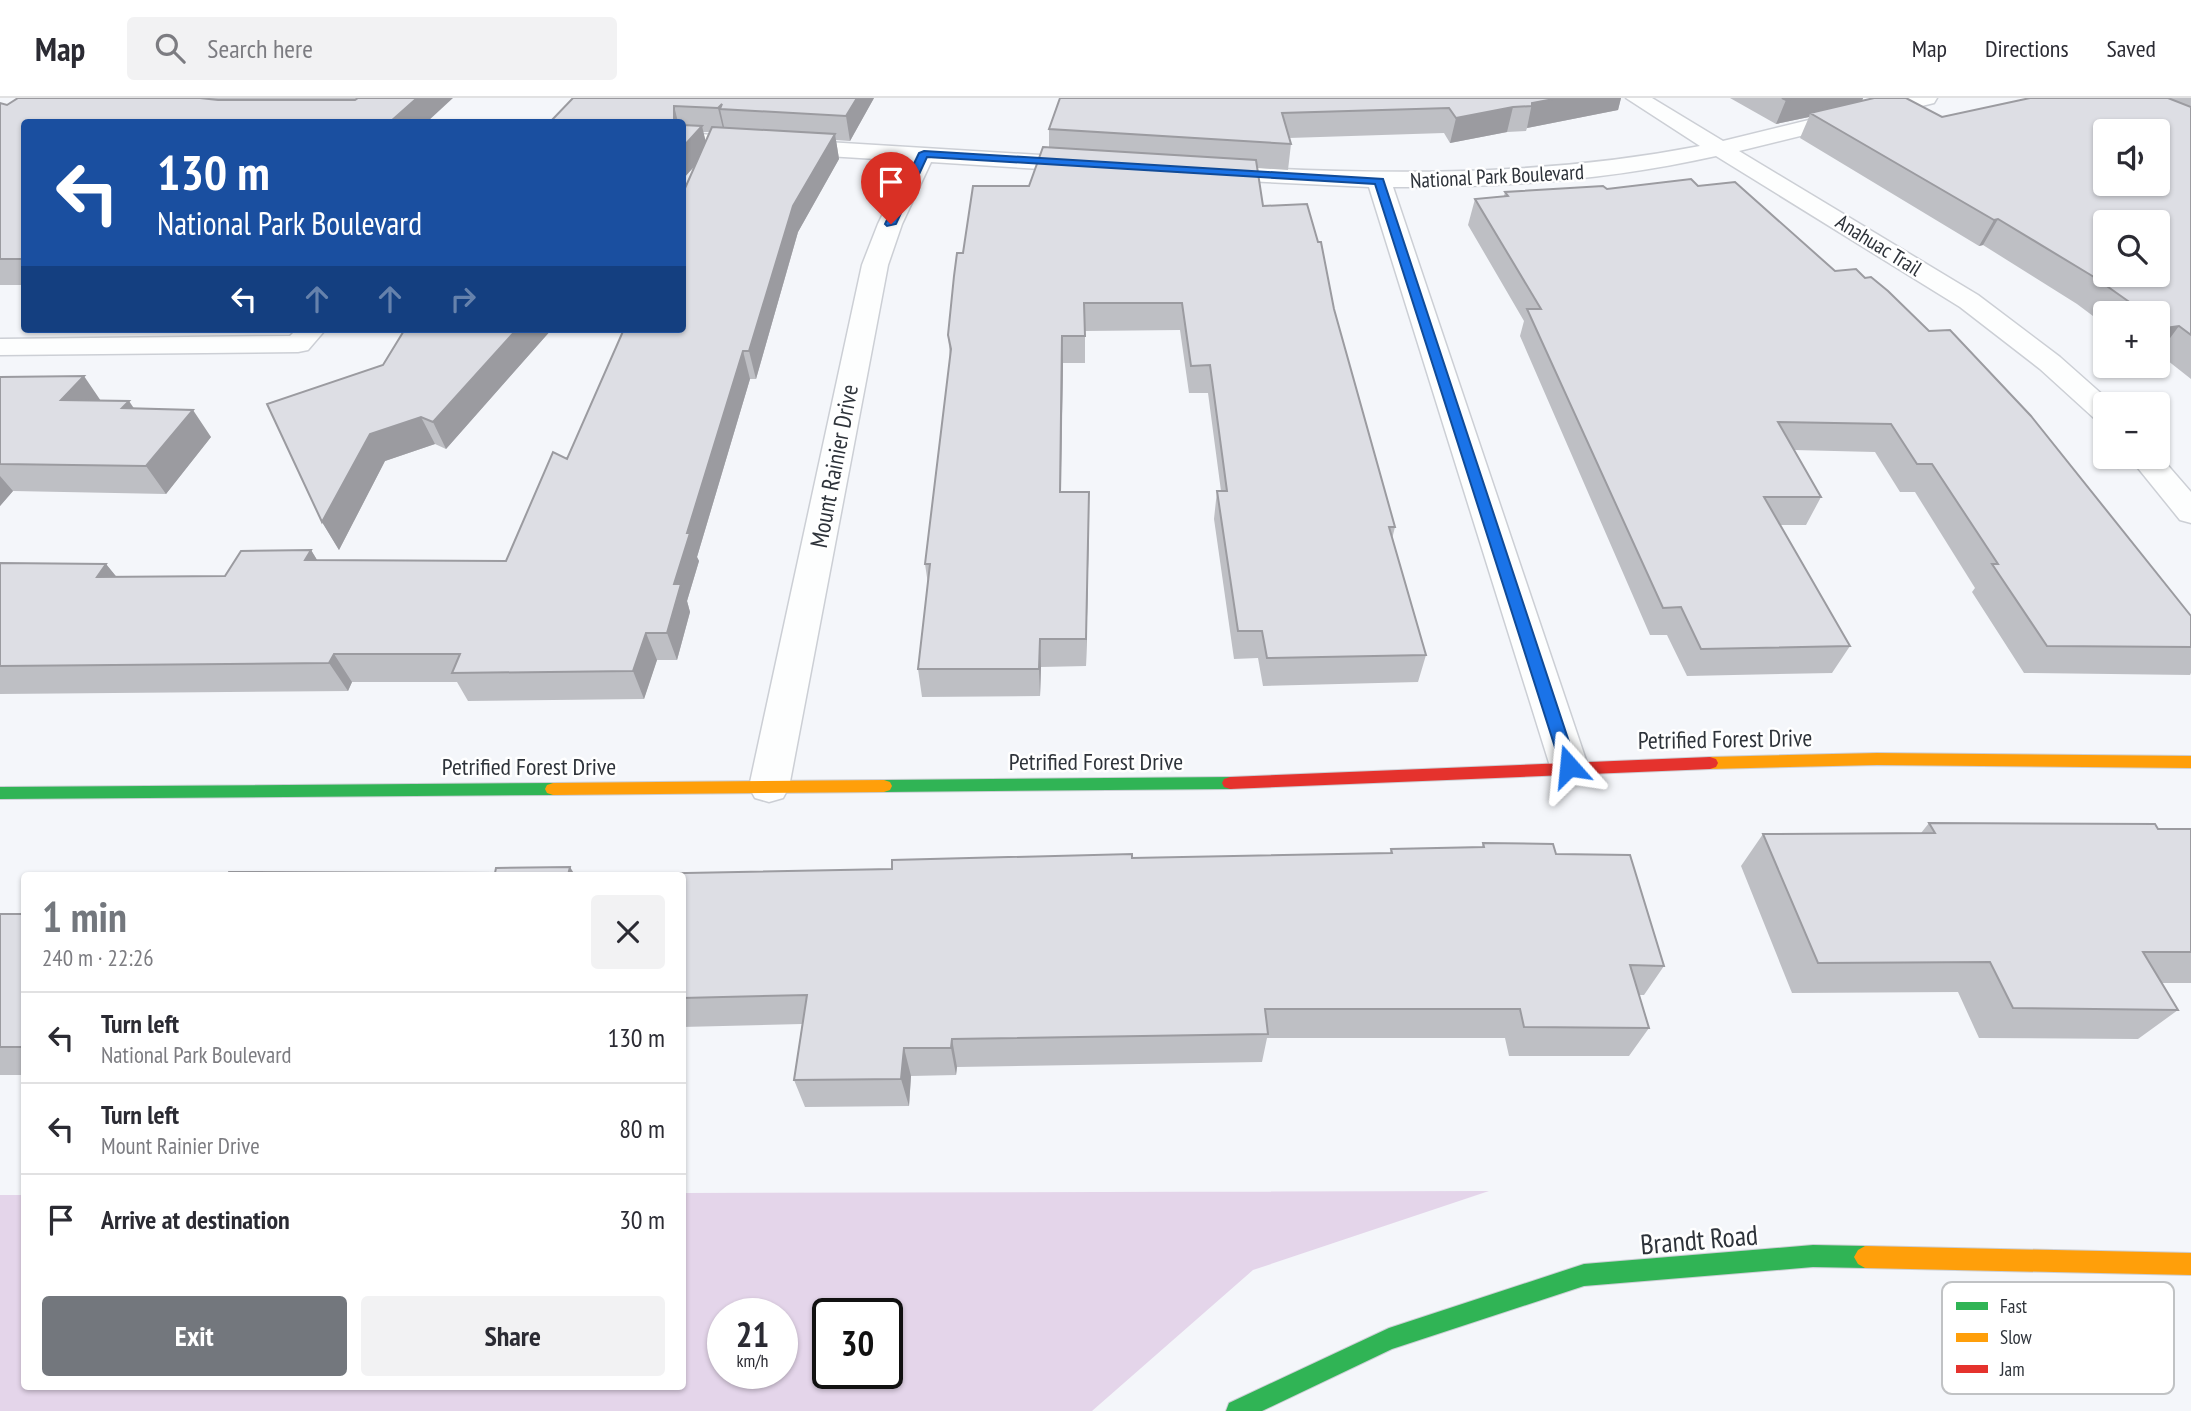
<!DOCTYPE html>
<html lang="en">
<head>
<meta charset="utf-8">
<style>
	body { margin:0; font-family:"PT Sans Narrow",sans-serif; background:#f2f2f3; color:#2b2b33; height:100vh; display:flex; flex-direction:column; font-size:26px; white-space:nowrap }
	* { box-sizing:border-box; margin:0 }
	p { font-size:23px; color:#7c7c81 }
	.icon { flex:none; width:38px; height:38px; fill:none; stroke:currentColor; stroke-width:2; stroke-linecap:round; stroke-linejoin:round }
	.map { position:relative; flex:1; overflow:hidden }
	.sheet { position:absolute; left:21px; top:774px; width:665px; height:518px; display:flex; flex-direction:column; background:#fff; border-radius:7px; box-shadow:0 2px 5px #0004 }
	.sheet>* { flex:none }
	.hud { position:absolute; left:21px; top:21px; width:665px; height:214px; border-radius:7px; box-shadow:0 2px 5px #0004; background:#1a4fa0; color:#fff; overflow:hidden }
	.controls { position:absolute; left:2093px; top:21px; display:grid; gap:14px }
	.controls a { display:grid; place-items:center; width:77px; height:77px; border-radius:7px; background:#fff; box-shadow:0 2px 5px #0004; font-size:35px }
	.speed { position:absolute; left:707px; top:1200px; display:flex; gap:14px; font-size:35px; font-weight:700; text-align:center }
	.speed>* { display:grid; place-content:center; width:91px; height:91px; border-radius:50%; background:#fff; box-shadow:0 2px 5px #0004; line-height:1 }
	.speed small { font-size:18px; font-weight:400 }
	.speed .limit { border:4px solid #111; border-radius:10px; background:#fff; color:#111 }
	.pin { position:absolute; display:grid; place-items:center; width:60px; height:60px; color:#fff; margin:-72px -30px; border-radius:50% 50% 50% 0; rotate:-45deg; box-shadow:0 0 7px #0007 }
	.pin .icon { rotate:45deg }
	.me { position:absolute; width:77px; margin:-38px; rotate:342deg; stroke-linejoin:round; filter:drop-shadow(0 0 5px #0008) }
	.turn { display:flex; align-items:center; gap:24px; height:147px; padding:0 21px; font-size:32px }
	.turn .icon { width:91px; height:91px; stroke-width:2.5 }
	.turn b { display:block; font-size:49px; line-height:60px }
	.lanes { display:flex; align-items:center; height:66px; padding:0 21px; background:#0003; justify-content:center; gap:35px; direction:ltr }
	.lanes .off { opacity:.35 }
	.round { display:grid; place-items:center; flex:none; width:74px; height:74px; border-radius:7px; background:#f2f2f3 }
	.head { display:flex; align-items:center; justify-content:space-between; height:119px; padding:0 21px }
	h1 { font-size:42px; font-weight:800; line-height:52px; color:#73777d }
	.primary-button { display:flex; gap:14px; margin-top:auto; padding:14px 21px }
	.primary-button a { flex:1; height:80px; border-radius:7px; background:#73777d; color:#fff; font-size:28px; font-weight:800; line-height:80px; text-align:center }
	.primary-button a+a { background:#f2f2f3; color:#2b2b33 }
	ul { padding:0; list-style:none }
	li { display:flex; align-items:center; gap:21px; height:91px; padding:0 21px; border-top:2px solid #e1e1e2 }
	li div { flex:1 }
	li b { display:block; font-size:26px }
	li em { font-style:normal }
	header { display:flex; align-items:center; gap:42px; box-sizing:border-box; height:98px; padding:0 35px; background:#fff; border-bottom:2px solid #e1e1e2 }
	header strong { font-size:33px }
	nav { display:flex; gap:38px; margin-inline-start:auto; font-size:24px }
	.search { width:490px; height:63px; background:#f2f2f3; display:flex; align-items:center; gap:18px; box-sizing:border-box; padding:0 24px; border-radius:7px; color:#7c7c81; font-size:26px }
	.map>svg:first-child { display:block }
</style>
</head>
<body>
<header>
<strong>Map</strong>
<div class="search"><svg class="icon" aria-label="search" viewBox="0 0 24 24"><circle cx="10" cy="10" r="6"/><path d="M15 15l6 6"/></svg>Search here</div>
<nav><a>Map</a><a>Directions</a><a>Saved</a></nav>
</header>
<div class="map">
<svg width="2191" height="1313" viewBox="0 0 2191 1313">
	<rect width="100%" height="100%" fill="#f4f6fa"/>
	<path fill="#e4d5ea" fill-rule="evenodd" d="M1489 1093 1253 1172 1092 1313H0V1097H24V1288H682L683 1095ZM782 1216V1276H723V1216ZM887 1216V1276H828V1216Z"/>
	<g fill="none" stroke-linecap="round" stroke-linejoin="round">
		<g stroke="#cccfd5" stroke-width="3">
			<path id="street" d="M1626 0H1652L1723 43 1899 0H1937L1934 5 1739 53 1978 197 2060 259 2113 306H2105V324L2095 321 2040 271 1960 209 1716 58C1609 82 1502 90 1393 89L1588 668 1583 679 1569 683 1555 679 1550 668 1369 89 1205 81 1197 79 1193 74 1197 69 1205 67C1371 77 1535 80 1700 48Z
				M682 35 1089 60 1097 62 1101 67 1097 72 1089 74 931 64 902 126 888 167 789 689 783 700 769 704 755 700 749 689 862 167 878 126 909 63 682 49Z
				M297 231H326L308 252 298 254 0 257V241L290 238Z
				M2158 356 2191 394V425L2180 422 2129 359H2158Z"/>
		</g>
		<g stroke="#cccfd5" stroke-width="2">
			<path id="fast" d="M1230 679 1236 681 1238 685 1236 689 1230 691 884 694 878 692 876 688 878 684 884 682Z
				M553 685 559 687 561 691 559 695 553 697 0 701V689Z
				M1813 1147 1865 1148 1872 1152 1876 1159 1872 1166 1865 1170 1813 1169 1584 1188 1392 1251 1262 1313H1226L1229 1305 1389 1230 1584 1166Z"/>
		</g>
		<g stroke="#cccfd5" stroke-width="2">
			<path id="slow" d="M1877 655 2191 658V670L1877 667 1710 671 1704 669 1702 665 1704 661 1710 659Z
				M884 682 890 684 892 688 890 692 884 694 553 697 547 695 545 691 547 687 553 685Z
				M1865 1148 2191 1155V1177L1865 1170 1858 1166 1854 1159 1858 1152Z"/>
		</g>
		<g stroke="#cccfd5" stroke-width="2">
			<path id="jam" d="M1710 659 1716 661 1718 665 1716 669 1710 671 1230 691 1224 689 1222 685 1224 681 1230 679Z"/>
		</g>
		<use href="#street" fill="#fdfefe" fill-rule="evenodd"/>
		<use href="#fast" fill="#30b455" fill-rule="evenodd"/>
		<use href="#slow" fill="#ff9f0a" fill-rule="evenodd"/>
		<use href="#jam" fill="#e5322d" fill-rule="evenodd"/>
	</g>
	<path fill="#bebfc4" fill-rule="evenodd" d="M18 0H453L24 24V187H0V5L7 7Z
		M573 0H874L850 43 836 42 839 61 798 134 756 281H750L697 459 699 463 687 503 690 514 677 562H657L644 601 468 603 457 584H352L348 593 0 596V465L106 466 116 479 225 478 311 452 317 462 506 463 567 361 695 68 682 82V24H550ZM703 34H710L706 44Z
		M1060 0H1621L1618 12 1527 30 1526 33 1507 34 1450 45 1444 35 1289 40 1291 46 1288 72 1257 70 1263 108 1334 211 1395 429 1392 441 1426 557 1418 584 1263 588 1258 560 1234 561 1214 421 1217 393H1221L1208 295H1189L1180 232 1085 233V265H1063L1061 394 1089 422 1086 568 1041 569 1040 598 922 599 918 571 928 486 925 466 950 260 948 237 963 155 1029 88 1049 50V31Z
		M1730 0H1863L1862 3 1942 19 2030 0H2191V281L2158 255V215H2105V227L2077 206 1983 147 1979 148 1800 40 1809 19 1776 26Z
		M1607 91 2191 518V575L2190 577 2024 575 1972 494 1975 490 1915 394H1900L1875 354 1794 352 1821 399 1806 427H1780L1850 548 1832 575 1687 578 1667 537H1650L1520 238 1524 223 1468 127 1475 101 1504 98 1505 94Z
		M405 231H552L446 351 435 346 385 363 339 452 322 424 383 267Z
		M0 279 134 311 211 339 166 396 13 393 0 408Z
		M1929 725 2191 731V885H2162L2178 912 2138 941 1979 940 1958 894 1792 895 1741 768 1763 736 1921 735Z
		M1483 745 1556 756 1664 868 1644 897H1639L1649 930 1629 958H1509L1505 940H1267L1262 964 957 969 956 977 911 978 909 1008 805 1009 794 982 802 926 682 929V777L692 776 892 771 1132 760 1390 755 1391 751 1482 749Z
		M0 816H24V977H0Z"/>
	<path fill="#9b9ba0" d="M417 0H453L427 24H390Z
		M857 0H874L850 43 846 18Z
		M1559 0H1621L1618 12 1527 30 1532 5Z
		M1796 0H1863L1861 6 1810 15 1809 19 1776 26 1786 2Z
		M722 6 720 11 725 33 724 35 718 10Z
		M674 8 678 24H674Z
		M1513 9 1507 34 1450 45 1456 20Z
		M702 28 708 53 682 82V50Z
		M835 36 839 61 798 134 756 281 749 253 793 108Z
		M1998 121 1983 147 1979 148 1994 122Z
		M2179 228 2159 255H2158V239L2165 230Z
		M517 231H552L446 351 433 324Z
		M1062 238 1063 265 1060 422V394Z
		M743 253 750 281 697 459 699 463 687 503 690 514 677 562 667 535 674 486 687 435Z
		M84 278 103 306 61 302Z
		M129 303 148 331 122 310Z
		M193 312 211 339 166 396 146 368Z
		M421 319 435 346 385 363 339 452 322 424 370 336Z
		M0 378 13 393 0 408Z
		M1089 394V422L1086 568V541Z
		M311 452 328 480 305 462Z
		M106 466 129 494 97 479Z
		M646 535 657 562 644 601 633 573Z
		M1040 541 1041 569 1040 598 1039 571Z
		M334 556 352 584 348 593 329 565Z
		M570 769 575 777H568Z
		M952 941 957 969 956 977 951 950Z
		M904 950 911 978 909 1008 901 981Z"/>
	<path fill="#dddee4" stroke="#9b9ba0" stroke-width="2" fill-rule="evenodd" d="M18 0H200L218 2H355L358 0H417L390 24H24V161H0V5L7 7Z
		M573 0H857L846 18 720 11 722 6 718 10 674 8V24H550Z
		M1060 0H1559L1532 5V8L1513 9 1456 20 1449 10 1282 15 1291 46 1049 31Z
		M1782 0H1796L1786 2Z
		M1874 0H1906L1942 19 2030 0H2168L2191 9V237L2179 228 2165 230 2158 225V215H2145L2094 179 1998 121 1994 122 1810 15ZM2105 33H2158V86H2105ZM2105 124H2158V177H2105Z
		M682 27 702 28 682 50Z
		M712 29 835 36 793 108 749 253H743L687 435H690L674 486H681L667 535H646L633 573 452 575 460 556H334L329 565 0 568V465L106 466 97 479 225 478 241 453 311 452 305 462 506 463 553 354 567 361 624 231H682V97Z
		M1043 49 1256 62 1263 108 1307 106 1318 144H1321L1334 211 1395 429H1389L1426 557 1267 560 1262 533H1238L1217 393H1227L1210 267 1191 268 1182 205H1084L1085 238H1062L1060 394H1089L1086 541H1040L1039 571H918L930 466H925L951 251 948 237 954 178 957 155H963L973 88H1029Z
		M1691 81 1698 88 1735 84 1835 173 1856 171 1865 180 1871 179 1888 193 1929 233 1950 232 2031 318 2191 518V549L2047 548 1992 466H1998L1932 366H1917L1891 326 1778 324 1821 399H1764L1850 548 1701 551 1681 509 1663 510 1527 211H1541L1475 101 1508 98 1505 94 1603 88 1607 91Z
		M405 231H517L433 324 421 319 370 336 322 424 267 306 383 267Z
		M84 278 61 302 129 303 122 310 193 312 146 368 0 366V279Z
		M1929 725 2155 726 2158 731H2191V854H2143L2178 912 2013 910 1990 864 1818 865 1763 736 1935 735Z
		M1483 745 1553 746 1556 756 1630 757 1664 868 1630 867 1649 930 1524 929 1520 911H1265L1268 936 952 941 951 950H904L901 981 794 982 807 897 682 900V777H582L892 771V762L1132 756V760L1392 755 1391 751 1484 749Z
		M570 769 568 777H227L229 774 495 775 496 770Z
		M0 816H24V949H0Z"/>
	<path fill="#1a73e8" stroke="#114b97" stroke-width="2" d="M924 53 1383 81 1577 668 1574 672H1563L1561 668 1375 86 927 59 896 126 887 128 885 126 919 55Z"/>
	<g text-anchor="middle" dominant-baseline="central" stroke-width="5" stroke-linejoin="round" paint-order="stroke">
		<g font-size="21" fill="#2e333a" stroke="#fff">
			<text transform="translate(1497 78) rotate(-3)">National Park Boulevard</text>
			<text transform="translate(1879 147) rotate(32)">Anahuac Trail</text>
		</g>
		<g font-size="24" fill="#2e333a" stroke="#fff">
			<text transform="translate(834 368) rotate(-79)">Mount Rainier Drive</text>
			<text transform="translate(1725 641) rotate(-1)">Petrified Forest Drive</text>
			<text x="1096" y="663">Petrified Forest Drive</text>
			<text x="529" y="668">Petrified Forest Drive</text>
		</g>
		<g font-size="28" fill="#2e333a" stroke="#fff">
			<text transform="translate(1699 1141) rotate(-5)">Brandt Road</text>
		</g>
	</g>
	<rect x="1942" y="1184" width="232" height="112" rx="10" fill="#fff" stroke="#c0c2c4" stroke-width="2"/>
	<rect x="1956" y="1204" width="32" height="8" fill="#30b455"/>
	<rect x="1956" y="1235" width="32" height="9" fill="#ff9f0a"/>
	<rect x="1956" y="1267" width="32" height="8" fill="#e5322d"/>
	<g font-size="19" fill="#2e333a">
		<text x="2000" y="1215">Fast</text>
		<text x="2000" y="1246">Slow</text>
		<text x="2000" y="1278">Jam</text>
	</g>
</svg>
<div class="controls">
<a><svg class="icon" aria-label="sound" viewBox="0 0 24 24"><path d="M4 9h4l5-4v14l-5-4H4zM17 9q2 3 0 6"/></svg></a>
<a><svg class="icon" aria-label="search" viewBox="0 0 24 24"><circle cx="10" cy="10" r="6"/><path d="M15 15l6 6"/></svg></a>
<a>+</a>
<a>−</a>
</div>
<div class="speed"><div>21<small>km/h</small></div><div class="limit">30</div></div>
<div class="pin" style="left:891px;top:126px;background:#d93025"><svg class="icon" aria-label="arrive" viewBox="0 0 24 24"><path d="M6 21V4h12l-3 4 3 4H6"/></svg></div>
<svg class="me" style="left:1569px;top:668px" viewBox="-20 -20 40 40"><path d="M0-17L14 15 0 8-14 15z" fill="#1a73e8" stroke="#fff" stroke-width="4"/></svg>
<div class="hud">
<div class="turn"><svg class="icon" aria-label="left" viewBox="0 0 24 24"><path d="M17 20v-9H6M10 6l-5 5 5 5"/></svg><div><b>130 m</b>National Park Boulevard</div></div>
<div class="lanes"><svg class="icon" aria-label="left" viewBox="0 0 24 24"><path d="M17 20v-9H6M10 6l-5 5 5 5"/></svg><svg class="icon off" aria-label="ahead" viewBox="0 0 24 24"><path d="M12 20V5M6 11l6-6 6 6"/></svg><svg class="icon off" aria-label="ahead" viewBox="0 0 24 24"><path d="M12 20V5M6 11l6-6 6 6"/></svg><svg class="icon off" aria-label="right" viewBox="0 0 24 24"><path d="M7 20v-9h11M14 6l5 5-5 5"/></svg></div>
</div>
<section class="sheet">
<div class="head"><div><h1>1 min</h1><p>240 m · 22:26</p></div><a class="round"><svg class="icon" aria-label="close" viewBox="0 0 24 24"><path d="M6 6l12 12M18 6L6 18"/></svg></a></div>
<ul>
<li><svg class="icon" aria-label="left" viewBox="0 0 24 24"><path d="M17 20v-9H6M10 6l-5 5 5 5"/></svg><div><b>Turn left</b><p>National Park Boulevard</p></div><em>130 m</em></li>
<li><svg class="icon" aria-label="left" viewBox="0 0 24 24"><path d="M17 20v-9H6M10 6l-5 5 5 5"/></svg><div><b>Turn left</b><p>Mount Rainier Drive</p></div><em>80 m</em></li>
<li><svg class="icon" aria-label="arrive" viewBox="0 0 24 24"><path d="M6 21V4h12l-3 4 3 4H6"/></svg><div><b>Arrive at destination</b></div><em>30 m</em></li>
</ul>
<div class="primary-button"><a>Exit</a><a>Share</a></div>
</section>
</div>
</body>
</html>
